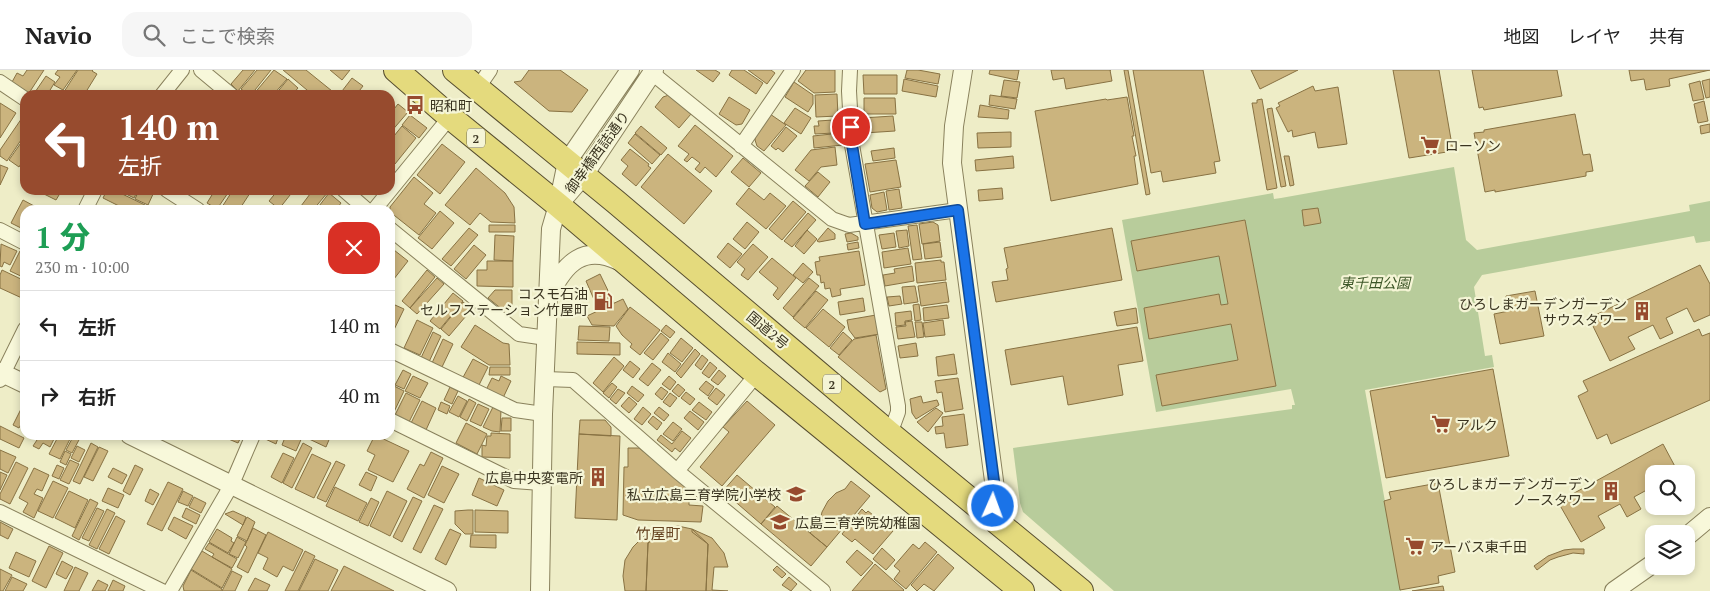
<!DOCTYPE html>
<html lang="ja">
<head>
<meta charset="utf-8">
<style>
	body { margin:0; font-family:"PT Serif","Noto Sans JP",serif; background:#f6f6f6; color:#222; height:100vh; display:flex; flex-direction:column; font-size:19px; white-space:nowrap }
	* { box-sizing:border-box; margin:0 }
	p { font-size:16px; color:#767676 }
	.icon { flex:none; width:28px; height:28px; fill:none; stroke:currentColor; stroke-width:2; stroke-linecap:round; stroke-linejoin:round }
	.map { position:relative; flex:1; overflow:hidden }
	.details { position:absolute; left:20px; top:135px; width:375px; height:235px; display:flex; flex-direction:column; background:#fff; border-radius:15px; box-shadow:0 2px 8px #0003 }
	.details>* { flex:none }
	.guide { position:absolute; left:20px; top:20px; width:375px; height:105px; border-radius:15px; box-shadow:0 2px 8px #0003; background:#974b2e; color:#fff; overflow:hidden }
	.controls { position:absolute; left:1645px; top:395px; display:grid; gap:10px }
	.controls a { display:grid; place-items:center; width:50px; height:50px; border-radius:10px; background:#fff; box-shadow:0 2px 8px #0003; font-size:25px }
	.pin { position:absolute; display:grid; place-items:center; width:42px; height:42px; color:#fff; margin:-21px; border:2px solid #fff; border-radius:50%; box-shadow:0 1px 5px #0007 }
	.me { position:absolute; width:55px; margin:-28px; rotate:2deg; stroke-linejoin:round; filter:drop-shadow(0 0 4px #0008) }
	.turn { display:flex; align-items:center; gap:18px; height:105px; padding:0 15px; font-size:22px }
	.turn .icon { width:65px; height:65px; stroke-width:2.5 }
	.turn b { display:block; font-size:35px; line-height:42px }
	.round { display:grid; place-items:center; flex:none; width:52px; height:52px; border-radius:15px; background:#f6f6f6 }
	.overview { display:flex; align-items:center; justify-content:space-between; height:85px; padding:0 15px }
	h1 { font-size:30px; font-weight:800; line-height:38px; color:#1e9e55 }
	ul { padding:0; list-style:none }
	li { display:flex; align-items:center; gap:15px; height:70px; padding:0 15px; border-top:1px solid #e0e0e0 }
	li div { flex:1 }
	li b { display:block; font-size:19px }
	li em { font-style:normal }
	header { display:flex; align-items:center; gap:30px; box-sizing:border-box; height:70px; padding:0 25px; background:#fff; border-bottom:1px solid #e0e0e0 }
	header strong { font-size:24px }
	nav { display:flex; gap:28px; margin-inline-start:auto; font-size:18px }
	.search { width:350px; height:45px; background:#f6f6f6; display:flex; align-items:center; gap:12px; box-sizing:border-box; padding:0 18px; border-radius:15px; color:#767676; font-size:19px }
	.map>svg:first-child { display:block }
</style>
</head>
<body>
<header>
<strong>Navio</strong>
<div class="search"><svg class="icon" aria-label="search" viewBox="0 0 24 24"><circle cx="10" cy="10" r="6"/><path d="M15 15l6 6"/></svg>ここで検索</div>
<nav><a>地図</a><a>レイヤ</a><a>共有</a></nav>
</header>
<div class="map">
<svg width="1710" height="521" viewBox="0 0 1710 521">
	<rect width="100%" height="100%" fill="#eeedc7"/>
	<path fill="#b8cc9b" fill-rule="evenodd" d="M1454 97 1466 170 1477 180 1690 141 1689 135 1710 131V171L1696 173 1694 166 1482 205 1474 217 1485 286 1492 285 1494 297 1365 320 1401 521H1114L1023 442 1020 433 1013 378 1292 339V335H1295L1291 319 1156 342 1122 150 1273 123 1274 129 1281 128ZM1245 150 1276 316 1162 336 1156 305 1238 290 1231 254 1150 269 1144 238 1218 224 1221 235 1228 234 1219 186 1137 201 1131 171Z"/>
	<path fill="#cbb47e" stroke="#887243" d="M27 0H44L29 23 12 12 17 3 23 6Z
		M58 0H77L63 20 54 15 60 7 55 4Z
		M78 0H93L92 1 97 4 84 25H62Z
		M243 0H255L238 21 231 14Z
		M257 0H271L251 25H249L241 19Z
		M274 0 287 9 273 25H253Z
		M283 0H306L332 21 329 25H313Z
		M330 0H350L342 10Z
		M529 0H560L588 20 572 42 549 41 514 12 521 11Z
		M696 0H715L720 3 713 12Z
		M732 0H744L763 13 756 24 729 5Z
		M748 0H771L775 3 767 14Z
		M806 0H835V22L814 23 798 11Z
		M907 0H918L940 4 938 14 905 8Z
		M990 0H1019L1017 10 989 4Z
		M1051 0H1111H1110L1112 11 1066 19 1064 8 1053 10Z
		M1124 0H1128L1150 124 1146 125Z
		M1133 0H1203L1220 91 1214 92 1216 103 1163 112 1161 101 1151 103Z
		M1251 0H1298L1260 19Z
		M1393 0H1439L1453 81 1409 88Z
		M1472 0H1557L1562 26 1484 40 1483 37 1479 38Z
		M1629 0H1710L1669 9 1670 16 1646 20 1644 9 1631 11Z
		M863 5H897V24H864Z
		M46 6 55 12 47 25H33Z
		M352 8 363 16 356 25H339Z
		M288 9 298 18 292 25H275Z
		M904 9 938 16 936 27 902 21Z
		M1710 9V27L1706 28 1702 11Z
		M1004 10 1020 12 1017 28 1001 26Z
		M1700 11 1704 29 1693 31 1689 14Z
		M794 12 813 25V34L808 42 785 27Z
		M1313 16 1315 21 1338 17 1347 74 1318 78 1315 62 1293 67 1292 60 1288 62 1276 38 1280 36 1278 33Z
		M837 24 838 46 816 47 815 25Z
		M669 25 691 44 679 58 655 37 663 27Z
		M990 25 1017 29 1015 39 989 35Z
		M729 27 750 40 742 54 736 55 719 44Z
		M1127 27 1134 66H1132L1136 86H1134L1138 114 1051 131 1035 41 1106 29 1107 30Z
		M864 28H895L896 44H864Z
		M1262 29 1277 118 1267 120 1252 33H1257V30Z
		M1704 31 1708 51 1698 53 1694 34Z
		M0 33 16 43 0 68Z
		M398 34 408 42 390 63V44Z
		M980 35 1009 40 1008 49 978 47Z
		M795 38 811 48 801 64 784 53Z
		M1272 38 1286 116 1281 117 1267 39Z
		M770 44 786 55 764 81 757 76 755 70 756 65Z
		M1575 44 1583 85 1590 84 1593 101 1586 102V106L1495 122V120L1485 122 1474 63 1484 62V60Z
		M24 45 25 46V64L7 91 0 86V80Z
		M410 45 427 58 419 68 402 55Z
		M893 46 895 61 864 63 862 48Z
		M833 50 834 63 815 64 814 56H819L818 51Z
		M1710 54V62L1701 64 1700 56Z
		M695 55 733 86 716 107 705 97 700 103 695 99 700 93 692 87 687 92 684 90 689 84 678 76Z
		M402 56 416 68 395 94 390 90V71Z
		M641 56 667 78 661 85 635 63Z
		M786 57 797 66 783 82 778 78 776 80 771 76Z
		M1011 62V77L978 78 977 63Z
		M841 63 843 75 814 78 813 66Z
		M635 64 660 85 652 94 628 73Z
		M25 67V87L19 97 9 90Z
		M442 74 465 92 440 124 417 105Z
		M835 77 837 95 821 97 809 111 795 100 811 80Z
		M894 78 895 88 873 91 871 81Z
		M630 79 649 94 648 96 651 98 636 116 622 104 628 96 621 90Z
		M668 84 712 121 684 154 641 117Z
		M1013 86 1014 98 976 101 975 90Z
		M1284 86H1289L1294 115 1290 116Z
		M743 88 761 103 749 117 731 102Z
		M896 90 901 117 870 122 865 94Z
		M0 95 8 98 0 115Z
		M476 98 505 123 514 137 515 153 491 152 480 143 470 155 445 135Z
		M818 102 830 112 818 127 805 116Z
		M414 107 433 123 424 134 436 143 419 165 390 142V137Z
		M749 118 764 130 770 123 786 136 766 159 736 134Z
		M1002 118 1003 129 979 131 978 120Z
		M899 119 902 138 889 140 886 121Z
		M36 120H62L56 130Z
		M107 120H114L145 135 143 140H127L103 128Z
		M118 120H138L134 128Z
		M139 120H151L154 122 148 135 135 129Z
		M215 120H230L217 139 207 133Z
		M233 120H252L239 140H220Z
		M278 120H294L279 139 269 131Z
		M313 120H326L328 122 313 140H298Z
		M884 122 887 140 877 142 872 138 870 125Z
		M329 123 341 133 336 140H316Z
		M23 130 36 137 35 140H25V160L11 153Z
		M793 131 806 142 782 170 769 159Z
		M1318 138 1321 153 1304 156 1302 140Z
		M440 141 454 153 432 179 418 168Z
		M808 143 816 150 792 177 784 171Z
		M1245 150 1276 316 1162 336 1156 305 1238 290 1231 254 1149 269 1144 238 1219 224 1221 235 1228 234 1219 186 1137 201 1131 171Z
		M747 152 759 162 745 179 733 169Z
		M933 152 938 155 940 171 922 174 919 154Z
		M489 155H515V162H489Z
		M917 155 922 189 913 190 908 156Z
		M469 158 478 165 451 196 442 189Z
		M828 158 835 164V169L819 172 817 171Z
		M1112 158 1122 210 996 232 992 212 1008 210 1006 199 1008 198 1004 178Z
		M807 160 817 169 804 184 795 176Z
		M907 160 909 176 899 178 896 161Z
		M851 163 858 167V170L847 172 845 164Z
		M894 163 896 177 882 179 879 165Z
		M495 165 514 166 513 191 494 190Z
		M858 172 859 178 848 180 847 174Z
		M940 172 942 187 925 189 923 174Z
		M728 173 742 184 730 198 717 187Z
		M1 174 17 181 10 195 4 192 2 197 0 196Z
		M753 174 768 187 748 210 741 205 745 199 737 192Z
		M474 175 486 185 466 209 454 199Z
		M908 178 911 194 884 198 882 182Z
		M394 180 408 191 390 214V185Z
		M20 181 25 183V208L10 201Z
		M859 181 865 215 840 219 841 225 832 227 830 218 825 219 824 212 821 213 820 205H817L815 192 820 191 819 187Z
		M772 188 796 208 778 230 773 225 778 218 759 202Z
		M941 190V192H944L946 210 917 213 915 193Z
		M487 191H513V217L477 216V200H487Z
		M803 193 813 202 803 213 793 205Z
		M1700 195 1710 214V245L1694 252 1687 238 1666 248 1673 263 1660 269 1653 255 1628 267 1635 279 1610 291 1589 248Z
		M912 196 914 211 885 216 883 205 895 203 894 199Z
		M2 200 25 211 24 229 0 218V205Z
		M427 200 435 207 410 238 402 231Z
		M600 204 614 233 599 241 586 211Z
		M437 208 444 214 417 244 410 238Z
		M809 208 819 216 793 247 783 238Z
		M946 212 949 232 921 236 918 216Z
		M915 216 918 232 904 234 902 217Z
		M495 220H512V238L503 240 488 228Z
		M816 221 828 230 805 258 793 248Z
		M1535 221 1544 266 1500 274 1494 244 1509 241 1506 226Z
		M453 223 463 231 440 259 430 251Z
		M900 226 902 234 889 236 887 227Z
		M863 228 865 241 840 245 838 232Z
		M623 229 628 239 614 256 592 255 587 246Z
		M463 232 472 239 449 266 441 259Z
		M919 234 921 250 915 251 913 235Z
		M395 235 404 239 390 268V246Z
		M947 235 949 248 924 251 923 238Z
		M630 237 660 260 640 285 630 277 632 274 622 265 616 256Z
		M1136 238 1138 253 1117 256 1114 242Z
		M823 239 845 257 829 277 806 258Z
		M911 241 912 250 905 251V255L896 256 895 243Z
		M876 245 880 264 855 268 849 260 847 250Z
		M417 250 433 258 420 285 404 278Z
		M943 250 945 265 925 267 923 253Z
		M912 251 915 267 898 269 896 257 906 256 905 252Z
		M915 252H922L924 267 917 268Z
		M475 255 503 273 509 274 510 295H489L461 277Z
		M666 255 675 262 670 268 661 261Z
		M579 256 610 257 609 271 578 270Z
		M1137 257 1143 291 1118 295 1123 325 1068 335 1063 306 1011 315 1005 280Z
		M1699 259 1702 266 1710 263V330L1611 374 1607 364 1597 369 1578 326 1588 321 1583 311Z
		M433 262 441 266 428 294 420 290Z
		M843 262 852 270 839 285 830 278Z
		M661 263 669 270 653 290 644 283Z
		M876 265 886 319 880 322 838 287 854 269Z
		M681 268 693 278 682 292 670 283Z
		M443 269 453 274 442 297 432 293Z
		M577 272 620 273V285L577 284Z
		M916 273 918 286 900 288 898 276Z
		M695 279 700 284 681 308 676 303Z
		M668 283 681 294 675 302 662 292Z
		M954 284 957 304 938 306 936 287Z
		M702 285 708 290 701 300 695 295Z
		M614 287 624 296 603 322 593 313Z
		M473 289 488 297 477 319 461 311Z
		M630 291 640 299 633 308 623 300Z
		M710 292 717 298 709 308 702 303Z
		M652 293 661 300 648 316 639 309Z
		M490 297H510V305H489Z
		M1493 299 1509 386 1386 408 1370 321Z
		M403 300 411 304 404 319 395 315Z
		M719 300 726 306 718 315 711 310Z
		M413 306 428 313 420 328 405 321Z
		M501 306 511 311 503 328 486 320 492 308 499 311Z
		M669 306 676 312 670 320 662 314Z
		M958 308 963 339 945 342 942 322 937 323 935 311Z
		M706 311 714 317 708 326 699 319Z
		M612 313 617 317 609 328 603 323Z
		M390 314 404 321 393 344 390 343Z
		M678 314 685 320 679 327 672 321Z
		M632 316 644 325 638 332 627 323Z
		M450 317 458 321 452 334 444 330Z
		M661 317 668 322 662 330 655 324Z
		M716 318 725 325 717 335 708 328Z
		M618 319 625 323 616 334 610 329Z
		M686 322 695 329 690 335 681 328Z
		M406 323 420 330 409 352 395 345Z
		M670 323 677 328 670 337 663 332Z
		M458 326 467 331 459 347 449 342Z
		M921 326 923 333 937 330 939 335 916 349 912 343 910 329Z
		M629 327 637 334 629 343 621 336Z
		M469 329 476 333 467 351 460 347Z
		M422 331 436 338 426 360 411 353Z
		M747 331 775 355 722 416 700 397 729 362 723 357Z
		M441 332 450 336 447 344 438 340Z
		M699 332 712 342 706 350 692 340Z
		M478 334 489 339 481 356 470 351Z
		M493 337 501 340 500 362 492 361 483 357Z
		M643 337 651 344 642 355 634 349Z
		M659 337 669 345 664 351 654 343Z
		M936 338 943 343 928 362 917 352Z
		M21 339 25 341V347L19 358 13 355Z
		M690 341 704 352 698 360 684 348Z
		M964 344 968 375 946 378 944 363 936 364 935 357 943 356 942 347Z
		M653 346 662 353 657 360 648 352Z
		M502 348H511V361H501Z
		M580 350H605L611 357V366L579 364Z
		M673 352 682 359 673 371 663 364Z
		M466 353 487 364 477 384 456 373Z
		M0 356 24 368 19 378 0 369Z
		M682 361 691 368 680 382 675 378 672 382 657 370 661 365 672 374Z
		M491 363 510 364V388L482 387V375L486 376 487 366H491Z
		M579 364 620 366 617 450 575 448Z
		M29 365H56L50 377 43 373 39 379 33 376 37 370Z
		M59 365H72L60 389 49 384Z
		M74 365 80 368 72 383 66 380Z
		M219 365H242L238 373Z
		M262 365H279L276 374 261 367Z
		M286 365H303L296 381 282 375Z
		M308 365H331L326 377 307 368Z
		M375 365 409 381 393 412 368 400 375 385 367 381Z
		M91 373 98 377 80 414 73 411Z
		M303 373 312 378 292 418 283 413Z
		M1663 374 1679 404H1654V416L1634 427 1641 439 1627 447 1620 434 1598 446 1605 458 1581 472 1558 432Z
		M77 376 85 380 79 392 71 388Z
		M99 377 108 381 93 411 84 407Z
		M628 378H639L689 418V435L703 436 701 452 638 450 623 445 624 397H628Z
		M0 380 16 387 8 403 0 399Z
		M65 381 71 384 66 395 60 392Z
		M431 382 443 388 424 428 407 419 420 394 424 396Z
		M283 383 294 388 282 413 271 407Z
		M312 384 331 393 314 428 295 419Z
		M70 390 79 394 69 414 60 410Z
		M336 391 345 395 326 432 317 428Z
		M16 392 28 398 10 434 0 429V424Z
		M57 395 64 398 59 409 52 406Z
		M135 395 143 399 130 425 123 421Z
		M442 396 459 404 444 433 428 425Z
		M34 398 49 405 42 421 37 419 34 424 43 428 34 448 23 442 28 433 19 428Z
		M113 398 127 405 122 414 108 407Z
		M0 402 7 405 0 420Z
		M366 402 377 407 371 421 359 415Z
		M737 405 775 437 761 454 723 421Z
		M479 408 504 420 497 436 472 425Z
		M53 411 68 418 53 448 38 441Z
		M851 411 870 426 827 477 810 463 820 451 822 442 828 431 836 423 845 419Z
		M168 412 183 419 162 461 147 454Z
		M1438 413 1455 502 1438 506 1439 513 1400 520 1384 431 1391 429 1389 422Z
		M335 417 367 433 358 451 326 436Z
		M108 418 124 425 118 438 102 431Z
		M150 419 159 424 153 435 145 431Z
		M69 421 88 430 75 458 55 448Z
		M183 421 193 426 188 436 178 432Z
		M387 421 407 431 390 466 370 456Z
		M194 427 206 433 201 443 189 437Z
		M413 427 422 431 402 472 393 467Z
		M371 428 379 432 368 456 359 452Z
		M90 429 98 433 79 470 72 466Z
		M434 435 443 439 421 483 413 479Z
		M777 436 827 477 811 496 761 454Z
		M97 438 104 441 89 471 82 468Z
		M186 438 200 445 196 454 182 447Z
		M107 439 115 443 97 479 89 475Z
		M862 439 866 443 868 441 893 461 873 484 855 469 852 472 842 464Z
		M468 440H473V464H465L455 454V441Z
		M475 440 508 441V463L475 462Z
		M233 441 246 447 243 455 225 444Z
		M116 446 125 451 109 484 99 479Z
		M174 447 193 456 186 469 168 459Z
		M247 447 255 452 247 471 237 466Z
		M0 452 13 459 8 469 0 465Z
		M678 456 692 459 708 474 706 521H646L648 473 663 459Z
		M253 458 266 465 248 503 237 497 247 477 245 475Z
		M217 459 232 468 231 471 234 473 228 483 209 472Z
		M450 459 461 464 446 495 435 489Z
		M663 459V464L648 473 646 521H625L623 506 625 490 633 477 644 466Z
		M692 459 712 468 724 483 728 497H714L712 520 728 521H706L708 474 692 462Z
		M268 462 303 480 293 501 283 496 277 507 263 499 268 488 258 483Z
		M471 465H496V478L470 477Z
		M237 467 246 472 238 488 229 484Z
		M925 472 937 482 906 519 894 509 900 501 894 496 913 474 919 479Z
		M209 473 237 489 232 498 212 487 214 484 205 479Z
		M49 476 63 483 46 518 32 511Z
		M882 478 895 490 886 500 873 489Z
		M1573 479H1584V484L1573 483 1558 487 1550 490 1537 500 1534 496 1548 486 1564 480Z
		M857 480 873 493 861 506 846 492Z
		M202 481 232 499 222 518 191 499Z
		M305 481 315 486 298 521H285Z
		M16 482 36 491 29 507 9 498Z
		M938 484 954 498 934 521 924 514 917 521 911 515Z
		M315 489 338 500 328 521H299Z
		M62 491 73 497 66 509 56 504Z
		M875 494 904 520 903 521H852Z
		M344 496 394 521H331Z
		M777 496 786 504 782 508 773 500Z
		M75 497 88 503 79 521H64Z
		M0 499 12 505 3 521H0Z
		M191 500 222 519 221 521H184L183 516Z
		M232 501 242 506 235 521H222Z
		M12 507 27 514 23 521H5Z
		M789 507 797 514 791 521 782 515Z
		M255 508 270 515 267 521H248Z
		M98 510 108 515 105 521H92Z
		M113 510 125 516 123 521H108Z
		M1443 516 1444 521H1412Z"/>
	<g fill="none" stroke-linecap="round" stroke-linejoin="round">
		<g stroke="#89815c" stroke-width="16">
			<path id="minor" d="M201 0 231 25
				M850 0 849 21 852 75 898 336V342L890 364
				M652 3 832 149 849 155 958 140
				M0 12 25 29
				M477 19 490 0
				M162 25 182 0
				M741 76 793 0
				M167 120 198 140
				M344 120 367 140
				M85 140 95 120
				M374 140 450 47
				M390 159 519 264 546 268
				M0 160 25 173
				M390 280 515 340 543 344
				M545 309 573 310 677 401 823 521
				M0 310 25 259
				M390 350 514 411 541 413
				M677 401 757 304
				M0 442 162 521
				M170 521 232 414 253 365"/>
		</g>
		<g stroke="#89815c" stroke-width="20">
			<path id="tertiary" d="M963 0 954 56 952 93 996 426 990 447
				M559 134 584 105 654 0
				M550 224C565 193 584 174 619 191
				M0 302 25 314
				M130 365 447 521
				M1686 467 1710 447
				M540 521 543 344 551 159 558 135 567 92 630 0
				M1614 521 1654 493"/>
		</g>
		<g stroke="#574e30" stroke-width="26">
			<path id="trunk" d="M396 0 450 47 558 135 757 304 1022 521
				M455 0 616 132 890 364 1081 521"/>
		</g>
		<use href="#minor" stroke="#f8f8da" stroke-width="14"/>
		<use href="#tertiary" stroke="#f8f8da" stroke-width="18"/>
		<use href="#trunk" stroke="#e4da7d" stroke-width="24"/>
	</g>
	<g fill="none" stroke-linecap="round" stroke-linejoin="round">
		<g stroke="#114b97" stroke-width="12">
			<path id="route" d="M851 57 852 75 865 154 958 140 996 426 993 436"/>
		</g>
		<use href="#route" stroke="#1a73e8" stroke-width="9"/>
	</g>
	<defs>
		<g id="bus-bare" transform="scale(1.5)"><path d="M-5-6H5V4H4V6H2V4H-2V6H-4V4H-5ZM-3.5-4V0h7V-4ZM-3.5 1.2v1.5H-2V1.2ZM2 1.2v1.5H3.5V1.2Z" fill="#974b2e" stroke="#f5f5d6" stroke-width="2.5" paint-order="stroke"/></g>
		<g id="supermarket-bare" transform="scale(1.5)"><path d="M-6-5.5h2.5l.6 2H6L4.5 2H-2.5L-4.4-4H-6ZM-1.5 3.2a1.3 1.3 0 1 0 .1 0ZM3 3.2a1.3 1.3 0 1 0 .1 0Z" fill="#974b2e" stroke="#f5f5d6" stroke-width="2.5" paint-order="stroke"/></g>
		<g id="fuel-bare" transform="scale(1.5)"><path d="M-5.5-6h7V0h2V4h1.3V-2.5L3-4.5l.8-.8L6-3V5H2.5V1h-1V6h-7ZM-4.2-4.7v3.2H.2V-4.7Z" fill="#974b2e" stroke="#f5f5d6" stroke-width="2.5" paint-order="stroke"/></g>
		<g id="building-bare" transform="scale(1.5)"><path d="M-4-6H4V6H1V3H-1V6H-4ZM-2.5-4.3h1.7v1.8h-1.7ZM.8-4.3h1.7v1.8H.8ZM-2.5-1h1.7V.8h-1.7ZM.8-1h1.7V.8H.8Z" fill="#974b2e" stroke="#f5f5d6" stroke-width="2.5" paint-order="stroke"/></g>
		<g id="school-bare" transform="scale(1.5)"><path d="M0-5L7-2L0 1L-7-2ZM-4 1L0 2.5L4 1V4Q0 6-4 4Z" fill="#974b2e" stroke="#f5f5d6" stroke-width="2.5" paint-order="stroke"/></g>
	</defs>
	<g fill-rule="evenodd">
		<use href="#bus-bare" x="415" y="35"/>
		<use href="#supermarket-bare" x="1430" y="75"/>
		<use href="#fuel-bare" x="603" y="231"/>
		<use href="#building-bare" x="1642" y="241"/>
		<use href="#supermarket-bare" x="1441" y="354"/>
		<use href="#building-bare" x="598" y="407"/>
		<use href="#building-bare" x="1611" y="421"/>
		<use href="#school-bare" x="796" y="424"/>
		<use href="#school-bare" x="780" y="452"/>
		<use href="#supermarket-bare" x="1415" y="476"/>
	</g>
	<g text-anchor="middle" dominant-baseline="central" stroke-width="4.5" stroke-linejoin="round" paint-order="stroke">
		<g fill="#f5f5d6" stroke="#726e57" stroke-width="1">
			<rect x="467" y="58.5" width="18" height="19" rx="4"/>
			<rect x="823" y="304.5" width="18" height="19" rx="4"/>
		</g>
		<g font-size="12" font-weight="bold" fill="#3a3420">
			<text x="476" y="68">2</text>
			<text x="832" y="314">2</text>
		</g>
		<g font-size="14" fill="#3a3420" stroke="#f5f5d6" text-anchor="start">
			<text x="430" y="35">昭和町</text>
			<text x="1445" y="75">ローソン</text>
			<text x="588" y="223" text-anchor="end">コスモ石油<tspan x="588" dy="16">セルフステーション竹屋町</tspan></text>
			<text x="1627" y="233" text-anchor="end">ひろしまガーデンガーデン<tspan x="1627" dy="16">サウスタワー</tspan></text>
			<text x="1456" y="354">アルク</text>
			<text x="583" y="407" text-anchor="end">広島中央変電所</text>
			<text x="1596" y="413" text-anchor="end">ひろしまガーデンガーデン<tspan x="1596" dy="16">ノースタワー</tspan></text>
			<text x="781" y="424" text-anchor="end">私立広島三育学院小学校</text>
			<text x="795" y="452">広島三育学院幼稚園</text>
			<text x="1430" y="476">アーバス東千田</text>
		</g>
		<g font-size="14" fill="#3a3420" stroke="#f5f5d6">
			<text transform="translate(597 82) rotate(-54)">御幸橋西詰通り</text>
			<text transform="translate(768 260) rotate(40)">国道2号</text>
		</g>
		<g font-size="14" font-style="italic" fill="#3c5627" stroke="#f5f5d6">
			<text x="1375" y="212">東千田公園</text>
		</g>
		<g font-size="15" fill="#654320" stroke="#f5f5d6">
			<text x="658" y="463">竹屋町</text>
		</g>
	</g>
</svg>
<div class="controls">
<a><svg class="icon" aria-label="search" viewBox="0 0 24 24"><circle cx="10" cy="10" r="6"/><path d="M15 15l6 6"/></svg></a>
<a><svg class="icon" aria-label="layers" viewBox="0 0 24 24"><path d="M12 4l9 5-9 5-9-5zM3 14l9 5 9-5"/></svg></a>
</div>
<div class="pin" style="left:851px;top:57px;background:#d93025"><svg class="icon" aria-label="arrive" viewBox="0 0 24 24"><path d="M6 21V4h12l-3 4 3 4H6"/></svg></div>
<svg class="me" style="left:993px;top:436px" viewBox="-20 -20 40 40"><circle r="17" fill="#1a73e8" stroke="#fff" stroke-width="3"/><path d="M0-11L8 9 0 5-8 9z" fill="#fff"/></svg>
<div class="guide">
<div class="turn"><svg class="icon" aria-label="left" viewBox="0 0 24 24"><path d="M17 20v-9H6M10 6l-5 5 5 5"/></svg><div><b>140 m</b>左折</div></div>
</div>
<section class="details">
<div class="overview"><div><h1>1 分</h1><p>230 m · 10:00</p></div><a class="round" style="background:#d93025;color:#fff"><svg class="icon" aria-label="close" viewBox="0 0 24 24"><path d="M6 6l12 12M18 6L6 18"/></svg></a></div>
<ul>
<li><svg class="icon" aria-label="left" viewBox="0 0 24 24"><path d="M17 20v-9H6M10 6l-5 5 5 5"/></svg><div><b>左折</b></div><em>140 m</em></li>
<li><svg class="icon" aria-label="right" viewBox="0 0 24 24"><path d="M7 20v-9h11M14 6l5 5-5 5"/></svg><div><b>右折</b></div><em>40 m</em></li>
</ul>
</section>
</div>
</body>
</html>
